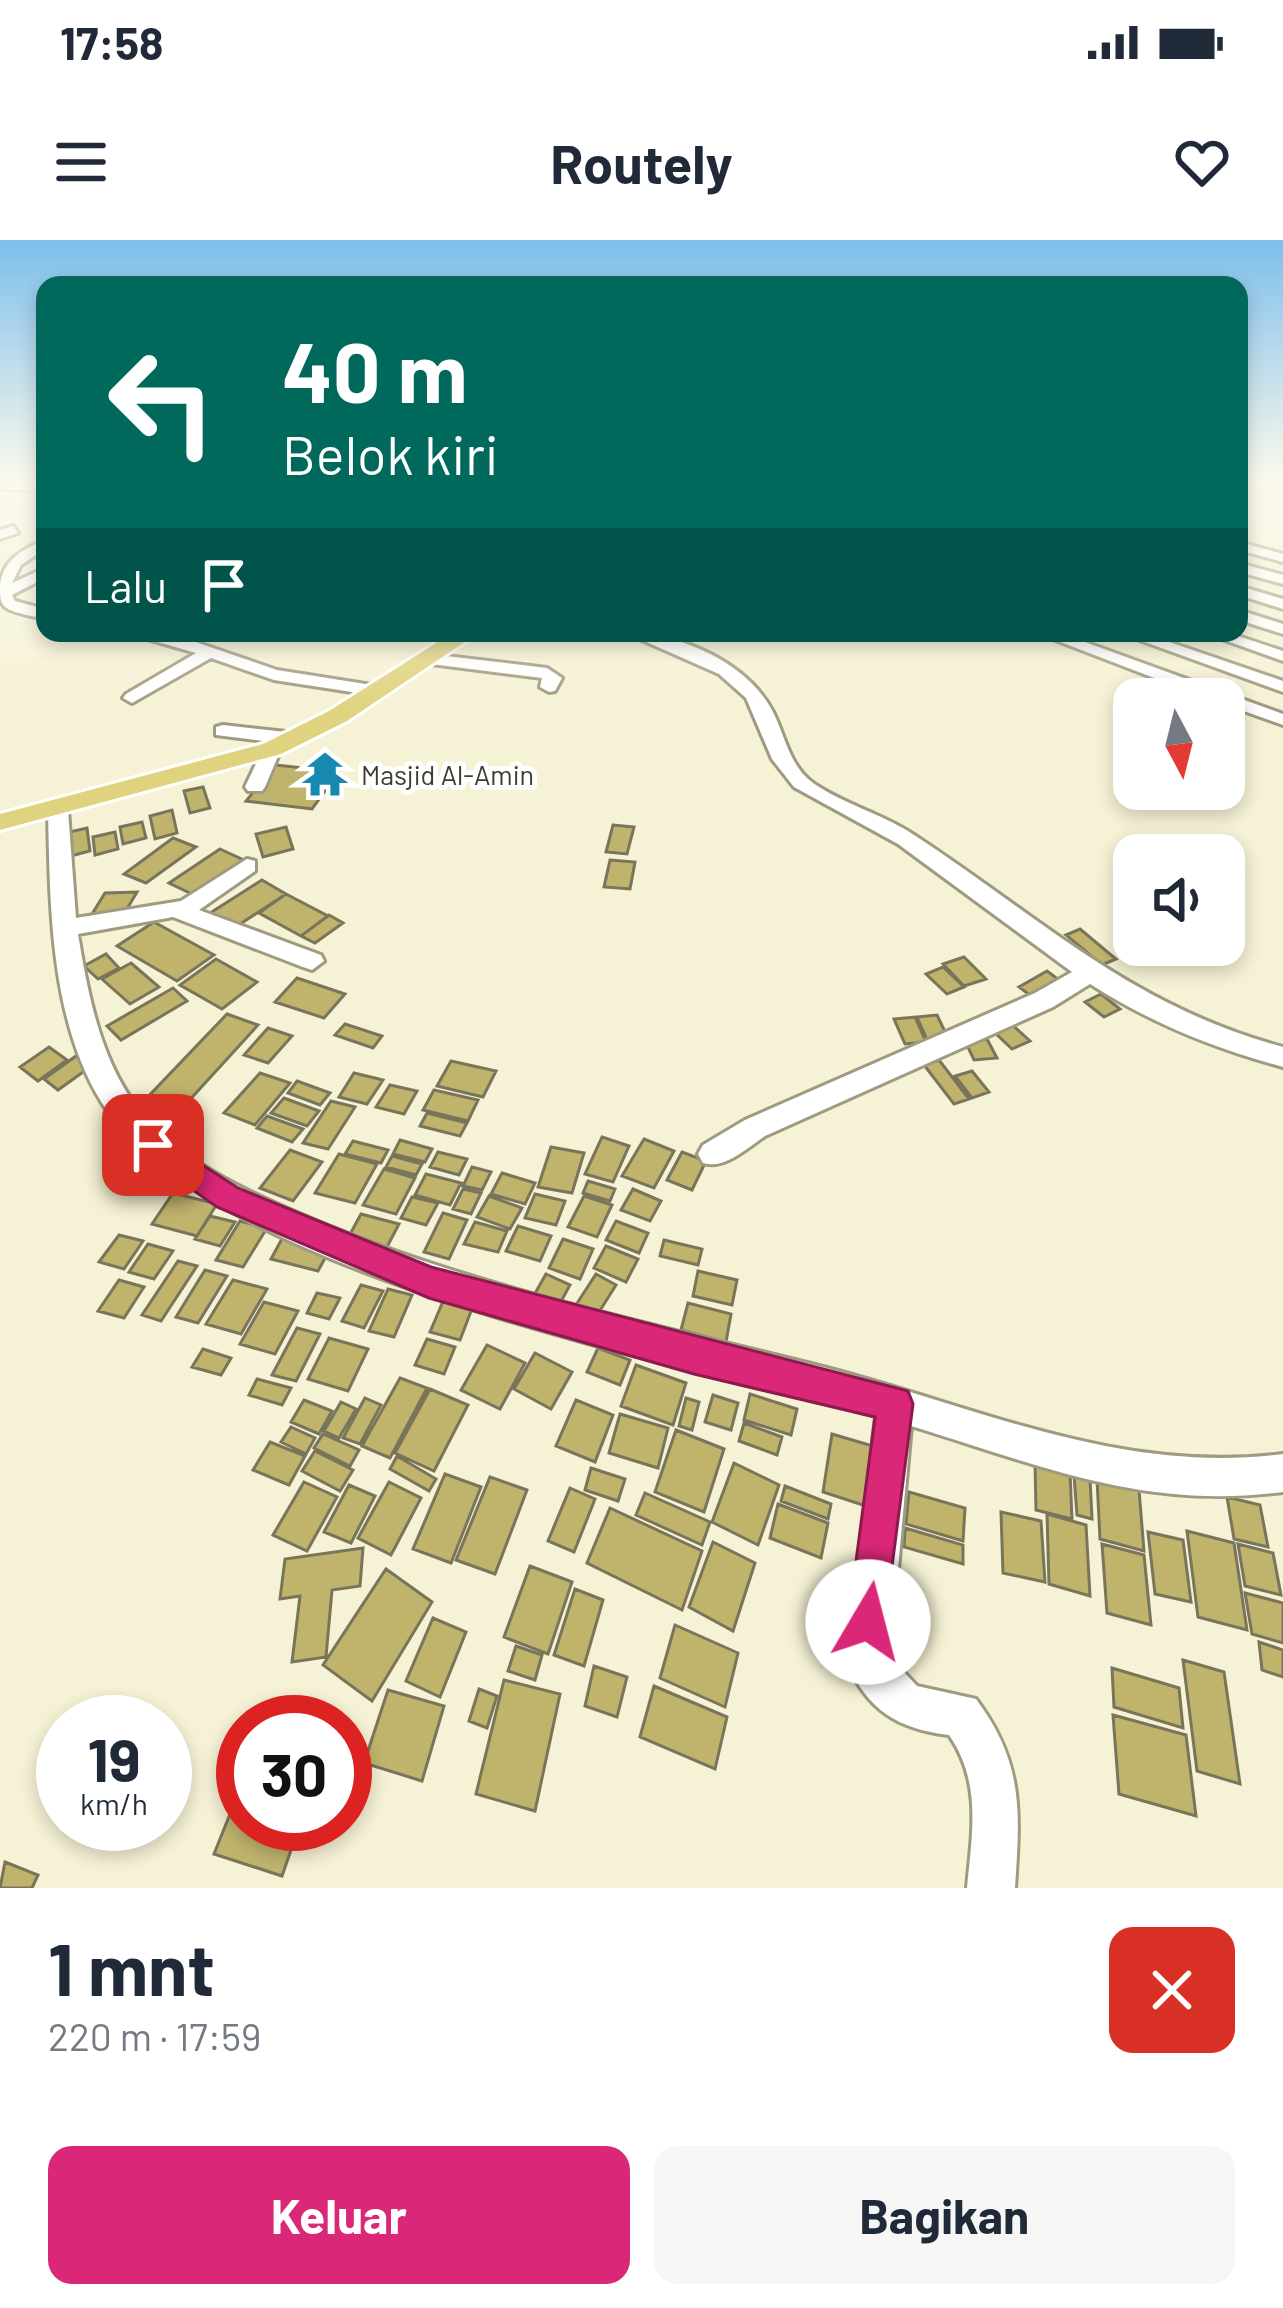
<!DOCTYPE html>
<html lang="id">
<head>
<meta charset="utf-8">
<style>
	body { margin:0; font-family:Barlow,sans-serif; background:#f6f6f7; color:#1f2937; height:100vh; display:flex; flex-direction:column; font-size:45px; white-space:nowrap }
	* { box-sizing:border-box; margin:0 }
	p { font-size:39px; color:#747a83 }
	.icon { flex:none; width:66px; height:66px; fill:none; stroke:currentColor; stroke-width:2; stroke-linecap:round; stroke-linejoin:round }
	.map { position:relative; height:1648px; overflow:hidden }
	.sheet { display:flex; flex-direction:column; background:#fff; flex:1 }
	.sheet>* { flex:none }
	.hud { position:absolute; left:36px; top:36px; width:1212px; height:366px; border-radius:24px; box-shadow:0 6px 18px #0003; background:#00695c; color:#fff; overflow:hidden }
	.needle { width:78px; rotate:173deg }
	.fabs { position:absolute; left:1113px; top:438px; display:grid; gap:24px }
	.fabs a { display:grid; place-items:center; width:132px; height:132px; border-radius:24px; background:#fff; box-shadow:0 6px 18px #0003; font-size:60px }
	.speed { position:absolute; left:36px; top:1455px; display:flex; gap:24px; font-size:60px; font-weight:700; text-align:center }
	.speed>* { display:grid; place-content:center; width:156px; height:156px; border-radius:50%; background:#fff; box-shadow:0 6px 18px #0003; line-height:1 }
	.speed small { font-size:30px; font-weight:400 }
	.speed .limit { border:18px solid #d22; background:#fff; color:#111 }
	.pin { position:absolute; display:grid; place-items:center; width:102px; height:102px; color:#fff; margin:-51px; border-radius:24px; box-shadow:0 6px 18px #0006 }
	.me { position:absolute; width:132px; margin:-66px; rotate:8deg; stroke-linejoin:round; filter:drop-shadow(0 0 9px #0008) }
	.turn { display:flex; align-items:center; gap:42px; height:252px; padding:0 48px; font-size:54px }
	.turn .icon { width:156px; height:156px; stroke-width:2.5 }
	.turn b { display:block; font-size:84px; line-height:102px }
	.then { display:flex; align-items:center; height:114px; padding:0 48px; background:#0003; gap:24px; font-size:45px }
	.round { display:grid; place-items:center; flex:none; width:126px; height:126px; border-radius:24px; background:#f6f6f7 }
	.summary { display:flex; align-items:center; justify-content:space-between; height:204px; padding:0 48px }
	h1 { font-size:72px; font-weight:700; line-height:90px }
	.primary-button { display:flex; gap:24px; margin-top:auto; padding:24px 48px }
	.primary-button a { flex:1; height:138px; border-radius:24px; background:#db2777; color:#fff; font-size:48px; font-weight:700; line-height:138px; text-align:center }
	.primary-button a+a { background:#f6f6f7; color:#1f2937 }
	.status { display:flex; justify-content:space-between; align-items:center; height:84px; padding:0 60px; background:#fff; direction:ltr }
	.status svg { height:33px; fill:currentColor }
	header { display:flex; justify-content:space-between; align-items:center; height:156px; padding:0 48px; background:#fff; font-size:54px; font-weight:700 }
	.map>svg:first-child { display:block }
</style>
</head>
<body>
<div class="status"><b>17:58</b><svg viewBox="0 0 49 12"><path d="M0 12V9h3v3zM5 12V6h3v6zM10 12V3h3v9zM15 12V0h3v12zM26 1h20v11H26zM47 4h2v5h-2z"/></svg></div>
<header><svg class="icon" aria-label="menu" viewBox="0 0 24 24"><path d="M4 6h16M4 12h16M4 18h16"/></svg>Routely<svg class="icon" aria-label="heart" viewBox="0 0 24 24"><path d="M12 20l-8-8c-3-5 5-10 8-4 3-6 11-1 8 4z"/></svg></header>
<div class="map">
<svg width="1283" height="1648" viewBox="0 0 1283 1648">
	<rect width="100%" height="100%" fill="#f6f2d5"/>
	<path fill="#c0b46d" stroke="#79755b" stroke-width="3" d="M276 525 339 532 312 569 246 561Z
		M203 547 210 568 190 573 184 551Z
		M172 570 177 593 155 599 150 576Z
		M142 582 146 598 123 604 120 587Z
		M613 585 634 587 627 614 606 612Z
		M286 587 293 609 263 617 256 594Z
		M87 588 90 611 63 618 61 594Z
		M115 592 118 609 95 615 93 597Z
		M173 598 196 607 146 643 124 634Z
		M220 609 246 621 196 656 169 643Z
		M610 620 635 622 630 649 604 647Z
		M262 640 286 654 231 690 207 675Z
		M137 652 124 674H92L105 653Z
		M286 654 328 676 301 696 259 673Z
		M329 675 343 683 315 703 301 696Z
		M154 682 214 715 177 741 117 706Z
		M1080 689 1116 719 1102 725 1066 695Z
		M106 714 119 728 98 739 84 726Z
		M964 717 986 739 964 746 943 724Z
		M216 719 257 742 222 769 180 745Z
		M131 723 159 747 130 764 102 739Z
		M943 727 964 747 947 754 926 734Z
		M1047 731 1063 743 1035 759 1019 747Z
		M297 738 345 754 324 778 275 762Z
		M173 748 187 761 121 800 107 786Z
		M1101 754 1120 769 1104 777 1085 762Z
		M227 774 258 785 175 876 142 863Z
		M937 775 949 800 928 802 917 777Z
		M915 777 926 802 905 804 894 779Z
		M1009 782 1030 801 1012 809 991 789Z
		M345 784 382 796 373 808 335 795Z
		M268 788 292 796 268 823 244 815Z
		M987 799 997 818 974 820 965 801Z
		M49 807 67 820 38 841 20 827Z
		M76 816 90 827 58 850 44 839Z
		M939 820 969 859 954 864 924 825Z
		M451 821 496 831 483 857 437 846Z
		M972 831 989 852 972 858 955 836Z
		M260 833 290 843 255 885 224 873Z
		M354 833 383 840 367 864 339 857Z
		M297 841 330 853 320 865 288 853Z
		M390 845 417 851 404 874 376 867Z
		M434 850 478 860 468 881 423 870Z
		M284 858 319 871 307 886 271 873Z
		M331 861 355 867 328 909 303 903Z
		M427 873 467 883 460 896 420 886Z
		M267 876 303 889 292 902 257 888Z
		M602 897 629 906 613 942 585 934Z
		M644 899 674 911 654 948 622 936Z
		M400 900 432 909 425 922 393 914Z
		M353 901 388 910 381 923 345 914Z
		M551 907 584 913 572 953 538 947Z
		M290 910 322 922 293 961 260 948Z
		M438 912 467 919 459 935 430 927Z
		M682 912 706 921 692 950 667 940Z
		M339 914 377 924 355 963 315 953Z
		M392 916 422 924 416 935 386 927Z
		M472 927 491 932 482 950 463 946Z
		M384 929 415 938 396 974 363 965Z
		M502 933 535 943 525 964 491 954Z
		M426 934 461 943 450 965 415 955Z
		M588 941 615 949 610 961 583 953Z
		M463 949 481 953 471 974 453 969Z
		M633 949 661 961 650 981 621 970Z
		M173 953 217 964 197 996 152 984Z
		M535 954 565 961 556 985 525 978Z
		M489 956 522 968 510 989 477 977Z
		M584 956 612 965 597 997 568 987Z
		M412 957 438 963 426 985 401 978Z
		M443 973 467 980 449 1019 424 1012Z
		M361 974 399 984 387 1007 349 996Z
		M210 976 235 982 220 1006 195 999Z
		M240 981 267 988 243 1027 216 1020Z
		M616 981 648 993 639 1013 606 1000Z
		M475 982 507 991 498 1012 464 1004Z
		M518 986 551 996 540 1021 506 1011Z
		M119 995 143 1001 124 1029 99 1022Z
		M284 995 331 1007 318 1031 271 1019Z
		M563 999 593 1009 580 1039 549 1028Z
		M664 1000 702 1009 698 1025 660 1016Z
		M148 1004 173 1011 154 1039 129 1032Z
		M606 1006 638 1019 626 1042 594 1028Z
		M178 1021 197 1026 161 1081 142 1075Z
		M205 1030 227 1036 198 1083 176 1077Z
		M698 1031 737 1040 732 1065 693 1056Z
		M546 1034 570 1045 558 1067 534 1055Z
		M596 1034 616 1045 594 1080 574 1068Z
		M119 1040 144 1047 124 1078 98 1071Z
		M233 1040 267 1049 241 1094 206 1084Z
		M361 1045 383 1051 364 1088 342 1081Z
		M388 1049 412 1055 394 1097 369 1091Z
		M317 1053 340 1058 329 1079 307 1073Z
		M444 1059 473 1066 460 1100 430 1092Z
		M264 1062 298 1071 275 1114 240 1104Z
		M688 1063 731 1074 726 1102 681 1090Z
		M297 1088 320 1094 296 1141 272 1135Z
		M329 1098 368 1109 348 1151 308 1139Z
		M427 1099 455 1107 444 1134 415 1125Z
		M487 1105 525 1123 500 1169 461 1150Z
		M598 1108 630 1120 620 1145 587 1132Z
		M203 1109 231 1118 221 1135 192 1127Z
		M535 1113 572 1132 551 1169 514 1149Z
		M636 1125 686 1143 673 1185 621 1166Z
		M400 1138 427 1148 390 1218 362 1206Z
		M257 1139 291 1148 282 1165 249 1155Z
		M430 1149 468 1165 434 1231 395 1213Z
		M750 1154 797 1169 791 1195 744 1180Z
		M713 1155 738 1163 731 1190 705 1182Z
		M365 1158 381 1165 360 1204 343 1198Z
		M686 1158 699 1162 692 1190 679 1186Z
		M304 1160 332 1171 319 1194 291 1182Z
		M576 1160 613 1175 595 1222 556 1206Z
		M341 1162 356 1169 339 1198 324 1191Z
		M620 1174 668 1188 658 1228 609 1213Z
		M744 1183 782 1197 777 1215 739 1201Z
		M291 1187 315 1198 306 1214 281 1202Z
		M676 1190 724 1209 704 1272 655 1252Z
		M323 1194 359 1210 350 1226 314 1208Z
		M832 1194 873 1206 868 1244 881 1248 878 1270 823 1252Z
		M270 1202 305 1216 289 1245 253 1230Z
		M315 1211 353 1230 340 1251 302 1231Z
		M397 1216 436 1239 429 1251 390 1229Z
		M1035 1222 1070 1232 1072 1279 1036 1270Z
		M734 1223 779 1245 758 1305 712 1282Z
		M591 1228 625 1239 618 1261 585 1250Z
		M445 1234 481 1247 451 1323 413 1309Z
		M1074 1235 1090 1239 1092 1279 1077 1275Z
		M490 1237 527 1250 495 1334 456 1320Z
		M1097 1239 1139 1250 1144 1311 1100 1299Z
		M304 1242 337 1257 307 1311 273 1295Z
		M389 1242 421 1258 391 1315 358 1298Z
		M349 1245 375 1256 351 1303 324 1292Z
		M785 1246 831 1264 828 1279 781 1261Z
		M570 1248 595 1259 574 1312 548 1301Z
		M909 1252 965 1268 963 1301 906 1284Z
		M645 1253 710 1282 702 1305 636 1275Z
		M1227 1257 1260 1265 1268 1307 1234 1299Z
		M778 1264 828 1283 821 1318 770 1298Z
		M610 1268 702 1311 682 1370 587 1323Z
		M1001 1272 1041 1281 1045 1342 1003 1333Z
		M1047 1274 1086 1285 1090 1356 1049 1344Z
		M905 1288 963 1305V1324L904 1307Z
		M1187 1291 1234 1303 1247 1390 1198 1377Z
		M1148 1292 1183 1300 1191 1362 1155 1354Z
		M713 1302 755 1323 733 1391 689 1367Z
		M1102 1304 1144 1315 1151 1385 1107 1373Z
		M1238 1304 1273 1313 1281 1355 1245 1346Z
		M363 1308 360 1346 332 1350 326 1417 292 1422 300 1356 280 1359 285 1319Z
		M530 1326 572 1342 548 1414 504 1397Z
		M386 1329 432 1362 372 1461 323 1425Z
		M575 1349 603 1360 584 1426 554 1415Z
		M1245 1353 1283 1363V1403L1252 1394Z
		M433 1378 466 1392 440 1457 406 1441Z
		M675 1385 738 1413 725 1467 660 1438Z
		M1259 1402 1283 1410V1437L1262 1430Z
		M516 1406 542 1415 535 1440 508 1431Z
		M1183 1420 1224 1432 1240 1544 1197 1531Z
		M594 1426 627 1437 617 1477 585 1466Z
		M1112 1428 1179 1448 1183 1488 1114 1467Z
		M504 1440 560 1454 535 1571 476 1554Z
		M654 1446 727 1477 715 1529 640 1497Z
		M479 1449 497 1456 487 1488 469 1481Z
		M388 1450 444 1466 422 1541 364 1523Z
		M1113 1475 1186 1495 1196 1576 1119 1554Z
		M240 1549 243 1584H300L282 1636 214 1614Z
		M5 1622 38 1635 32 1648H0Z"/>
	<g fill="none" stroke-linecap="round" stroke-linejoin="round">
		<g stroke="#9f9b80" stroke-width="6">
			<path id="minor" d="M0 241 45 242V250L0 249Z
				M13 286 18 293 0 299V290Z
				M45 300V309L21 325 12 343 45 328V338L12 355 15 361 45 369V379C34 376 14 374 5 367 0 362 0 356 0 349 0 322 22 309 45 300Z
				M1239 302 1283 314V322L1239 310Z
				M1239 323 1283 335V344L1239 332Z
				M1239 346 1283 359V369L1239 355Z
				M1239 370 1283 384V394L1239 380Z
				M127 393 178 396 277 430 378 446 387 451 378 456 274 440 211 418 132 463 123 458 126 454 196 413Z
				M626 393C680 393 747 422 773 472 786 498 789 525 813 543 843 564 880 573 911 593 1039 676 1130 766 1283 807V827C1213 808 1151 783 1090 744L1053 767 765 896C747 908 724 930 703 923L698 914 703 905 745 880 1035 753 1072 732 898 604 794 547 772 519 746 458 719 434Z
				M1037 393H1060L1283 474V485L1224 464V459H1209Z
				M1120 393H1143L1283 441V452Z
				M1205 393H1229L1283 411V421Z
				M429 414 547 428 562 438 555 451 549 452 540 447 542 438 423 423V415Z
				M223 485 295 493 304 499 295 505 216 495V487Z
				M272 503 281 509 265 547 262 551H248L245 547 263 509Z
				M58 564 68 570 76 678 181 661 247 619 255 621V631L199 670 321 715 324 721 312 730 303 727 173 677 78 694C90 766 104 840 159 892 203 933 261 958 316 981 480 1049 652 1084 823 1127 979 1167 1119 1235 1283 1214V1252C1143 1270 1042 1226 911 1186L890 1417 917 1446 976 1459C1024 1523 1020 1572 1015 1648H967C972 1594 982 1542 949 1495 898 1489 867 1470 847 1422L876 1176C682 1124 209 1034 102 863 50 780 50 665 48 570Z"/>
		</g>
		<g stroke="#fff" stroke-width="6">
			<path id="major" d="M452 393H478L347 481 281 514 0 590V574L263 504 329 471Z"/>
		</g>
		<use href="#minor" fill="#fff" fill-rule="evenodd"/>
		<use href="#major" fill="#e0d37f" fill-rule="evenodd"/>
	</g>
	<linearGradient id="sky" x2="0" y2="1"><stop stop-color="#7dbfec"/><stop offset="0.51" stop-color="#fbf9ec"/><stop offset="1" stop-color="#fbf9ec" stop-opacity="0"/></linearGradient>
	<rect width="1283" height="471" fill="url(#sky)"/>
	<path fill="#db2777" stroke="#8e194d" stroke-width="3" d="M153 893 238 948 431 1027 908 1151 913 1164 883 1396 868 1402 854 1396 848 1382 875 1177 694 1134 429 1058 217 967 142 914 138 905Z"/>
	<defs>
		<g id="temple-bare" transform="scale(3.6)"><path d="M0-6L5-2H3V0L6.5 2.5H4V6H1.5V3h-3V6H-4V2.5H-6.5L-3 0V-2H-5Z" fill="#1789ae" stroke="#fff" stroke-width="2.5" paint-order="stroke"/></g>
	</defs>
	<g fill-rule="evenodd">
		<use href="#temple-bare" x="325" y="534"/>
	</g>
	<g text-anchor="middle" dominant-baseline="central" stroke-width="10" stroke-linejoin="round" paint-order="stroke">
		<g font-size="27" fill="#3d3b30" stroke="#fff" text-anchor="start">
			<text x="361" y="534">Masjid Al-Amin</text>
		</g>
	</g>
</svg>
<div class="fabs">
<a><svg class="needle" viewBox="-14 -14 28 28"><path d="M0-13l5 13h-10z" fill="#e53935"/><path d="M0 13l5-13h-10z" fill="#747a83"/></svg></a>
<a><svg class="icon" aria-label="sound" viewBox="0 0 24 24"><path d="M4 9h4l5-4v14l-5-4H4zM17 9q2 3 0 6"/></svg></a>
</div>
<div class="speed"><div>19<small>km/h</small></div><div class="limit">30</div></div>
<div class="pin" style="left:153px;top:905px;background:#d93025"><svg class="icon" aria-label="arrive" viewBox="0 0 24 24"><path d="M6 21V4h12l-3 4 3 4H6"/></svg></div>
<svg class="me" style="left:868px;top:1382px" viewBox="-20 -20 40 40"><circle r="19" fill="#fff"/><path d="M0-13L10 11 0 6-10 11z" fill="#db2777"/></svg>
<div class="hud">
<div class="turn"><svg class="icon" aria-label="left" viewBox="0 0 24 24"><path d="M17 20v-9H6M10 6l-5 5 5 5"/></svg><div><b>40 m</b>Belok kiri</div></div>
<div class="then">Lalu<svg class="icon" aria-label="arrive" viewBox="0 0 24 24"><path d="M6 21V4h12l-3 4 3 4H6"/></svg></div>
</div>
</div>
<section class="sheet">
<div class="summary"><div><h1>1 mnt</h1><p>220 m · 17:59</p></div><a class="round" style="background:#d93025;color:#fff"><svg class="icon" aria-label="close" viewBox="0 0 24 24"><path d="M6 6l12 12M18 6L6 18"/></svg></a></div>
<div class="primary-button"><a>Keluar</a><a>Bagikan</a></div>
</section>
</body>
</html>
